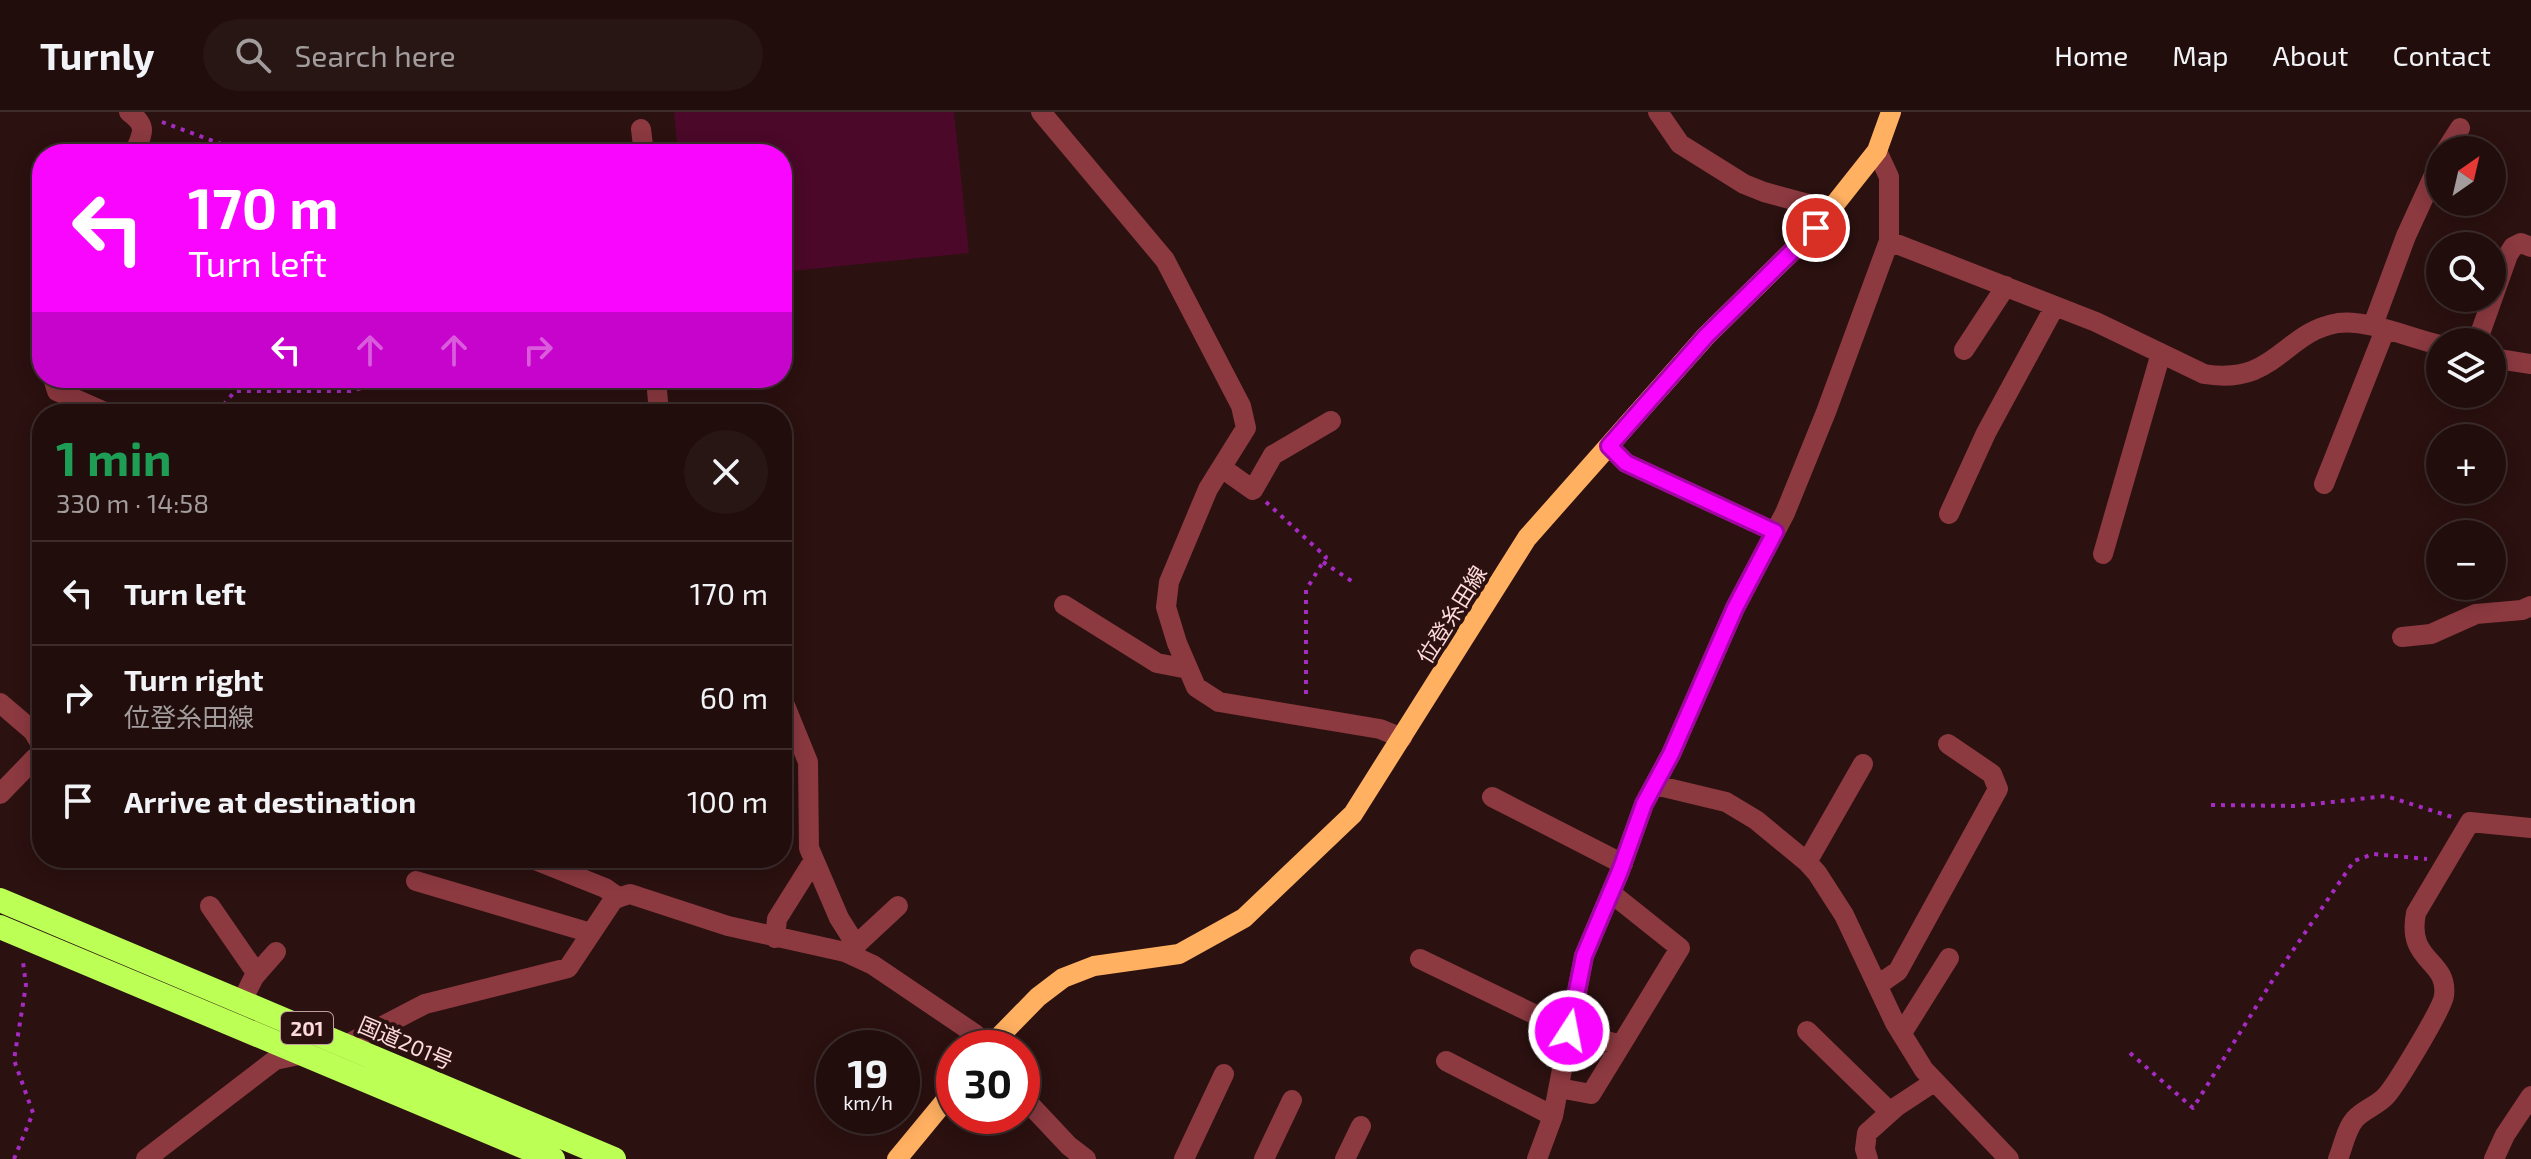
<!DOCTYPE html>
<html lang="en">
<head>
<meta charset="utf-8">
<style>
	body { margin:0; font-family:"Exo 2","Noto Sans JP",sans-serif; background:#281615; color:#f1f3f6; height:100vh; display:flex; flex-direction:column; font-size:30px; white-space:nowrap }
	* { box-sizing:border-box; margin:0 }
	p { font-size:26px; color:#a29c9d }
	.icon { flex:none; width:44px; height:44px; fill:none; stroke:currentColor; stroke-width:2; stroke-linecap:round; stroke-linejoin:round }
	.map { position:relative; flex:1; overflow:hidden }
	.details { position:absolute; left:32px; top:292px; width:760px; height:464px; display:flex; flex-direction:column; background:#200d0c; border-radius:32px; box-shadow:0 4px 20px #0003,0 0 0 2px #3d2d2d }
	.details>* { flex:none }
	.guide { position:absolute; left:32px; top:32px; width:760px; height:244px; border-radius:32px; box-shadow:0 4px 20px #0003,0 0 0 2px #3d2d2d; background:#f906ff; color:#fff; overflow:hidden }
	.needle { width:52px; rotate:34deg }
	.fabs { position:absolute; left:2426px; top:24px; display:grid; gap:16px }
	.fabs a { display:grid; place-items:center; width:80px; height:80px; border-radius:50%; background:#200d0c; box-shadow:0 4px 20px #0003,0 0 0 2px #3d2d2d; font-size:40px }
	.speed { position:absolute; left:816px; top:918px; display:flex; gap:16px; font-size:40px; font-weight:700; text-align:center }
	.speed>* { display:grid; place-content:center; width:104px; height:104px; border-radius:50%; background:#200d0c; box-shadow:0 4px 20px #0003,0 0 0 2px #3d2d2d; line-height:1 }
	.speed small { font-size:20px; font-weight:400 }
	.speed .limit { border:12px solid #d22; background:#fff; color:#111 }
	.pin { position:absolute; display:grid; place-items:center; width:68px; height:68px; color:#fff; margin:-34px; border:4px solid #fff; border-radius:50%; box-shadow:0 2px 8px #0007 }
	.me { position:absolute; width:88px; margin:-44px; rotate:11deg; stroke-linejoin:round; filter:drop-shadow(0 0 6px #0008) }
	.turn { display:flex; align-items:center; gap:28px; height:168px; padding:0 24px; font-size:36px }
	.turn .icon { width:104px; height:104px; stroke-width:2.5 }
	.turn b { display:block; font-size:56px; line-height:68px }
	.lanes { display:flex; align-items:center; height:76px; padding:0 24px; background:#0003; justify-content:center; gap:40px; direction:ltr }
	.lanes .off { opacity:.35 }
	.round { display:grid; place-items:center; flex:none; width:84px; height:84px; border-radius:42px; background:#281615 }
	.headline { display:flex; align-items:center; justify-content:space-between; height:136px; padding:0 24px }
	h1 { font-size:48px; font-weight:700; line-height:60px; color:#1e9e55 }
	ul { padding:0; list-style:none }
	li { display:flex; align-items:center; gap:24px; height:104px; padding:0 24px; border-top:2px solid #3d2d2d }
	li div { flex:1 }
	li b { display:block; font-size:30px }
	li em { font-style:normal }
	header { display:flex; align-items:center; gap:48px; box-sizing:border-box; height:112px; padding:0 40px; background:#200d0c; border-bottom:2px solid #3d2d2d }
	header strong { font-size:38px }
	nav { display:flex; gap:44px; margin-inline-start:auto; font-size:28px }
	.search { width:560px; height:72px; background:#281615; display:flex; align-items:center; gap:20px; box-sizing:border-box; padding:0 28px; border-radius:44px; color:#a29c9d; font-size:30px }
	.map>svg:first-child { display:block }
</style>
</head>
<body>
<header>
<strong>Turnly</strong>
<div class="search"><svg class="icon" aria-label="search" viewBox="0 0 24 24"><circle cx="10" cy="10" r="6"/><path d="M15 15l6 6"/></svg>Search here</div>
<nav><a>Home</a><a>Map</a><a>About</a><a>Contact</a></nav>
</header>
<div class="map">
<svg width="2531" height="1047" viewBox="0 0 2531 1047">
	<rect width="100%" height="100%" fill="#2b1110"/>
	<path fill="#4b0829" d="M674 0H954L969 141 782 160V42H678Z"/>
	<g fill="none" stroke-linecap="round" stroke-linejoin="round">
		<path stroke="#a62bc2" stroke-width="4" stroke-dasharray="4 6" stroke-linecap="butt" d="M162 10 248 42
			M220 302 221 296 235 279H350L400 266
			M1266 390 1326 445 1306 478V586
			M1323 450 1356 472
			M2211 693 2296 694 2386 684 2452 705
			M2130 941 2193 996 2274 866 2354 749 2373 742 2427 747
			M14 1047 33 1001 14 948 26 873 23 850"/>
		<path stroke="#8c3940" stroke-width="20" d="M129 0C149 15 142 21 134 42
			M1041 0 1165 148 1241 294 1246 316 1208 377 1169 470 1166 495 1177 531 1196 575 1219 590 1380 617 1402 626
			M1658 0 1680 32 1744 72 1764 80 1808 92 1825 104
			M641 17 644 42
			M2446 38 2460 16
			M1889 129 2096 210 2204 262C2276 274 2283 220 2338 211 2367 207 2410 226 2440 233
			M2373 213 2406 124 2440 50
			M2477 230 2508 143 2513 135 2521 131 2531 135
			M1964 238 2006 174
			M2492 246 2531 252
			M53 266 57 279 109 302
			M656 266 659 302
			M1609 334 1626 351 1775 420
			M1222 356 1253 378 1273 343 1331 309
			M2324 372 2385 218
			M1949 402 1986 321 2055 194
			M2103 442 2161 241
			M1064 493 1157 551 1188 557
			M2402 525 2431 522 2476 502 2522 498 2531 494
			M782 586 808 650 809 736 839 806 856 833 854 844
			M0 591 33 619 42 634
			M1655 673 1726 690 1756 708 1807 750 1817 761 1844 803 1895 911 1924 958 2009 1047
			M0 682 35 646 42 643
			M1492 685 1623 752
			M530 746 605 776 619 786
			M1807 750 1863 652
			M416 769 591 821
			M210 794 257 862
			M775 826 777 807 814 748
			M856 833 898 794
			M1420 847 1569 919 1621 933 1680 836 1611 781
			M1878 873 1898 859 1998 677 1992 662 1948 632
			M242 889 254 865 276 840
			M1807 919 1890 1000
			M1902 921 1949 846
			M1446 949 1553 1004
			M1559 976 1591 982 1621 933
			M1022 984 1069 1034 1086 1047
			M146 1047 275 948 346 933 425 892 568 856 614 787 630 782 728 814 845 840 873 853 975 922 989 936
			M1184 1047 1224 962
			M1264 1047 1292 988
			M1345 1047 1361 1014
			M1537 1047 1553 1004 1584 844 1620 759 1644 692 1671 642 1735 496 1785 401 1826 300 1889 129V65L1877 39
			M1868 1047 1865 1037 1867 1021 1896 995 1934 970
			M2338 1047C2343 1035 2346 1017 2355 1007 2363 998 2376 994 2385 985 2395 975 2442 897 2444 884 2449 847 2406 851 2416 801L2470 710 2531 716
			M2494 1047 2505 1023 2531 984"/>
		<path stroke="#ffb061" stroke-width="20" d="M988 936 1038 885 1063 866 1094 854 1179 842 1244 806 1353 702 1527 426 1706 224 1816 116 1877 39 1891 0
			M897 1047 954 978"/>
		<path stroke="#bcff55" stroke-width="24" d="M0 788 614 1047
			M0 815 553 1047"/>
	</g>
	<g fill="none" stroke-linecap="round" stroke-linejoin="round">
		<g stroke="#a204a6" stroke-width="20">
			<path id="route" d="M1569 919 1584 844 1620 759 1644 692 1671 642 1735 496 1775 420 1626 351 1609 334 1706 224 1816 116"/>
		</g>
		<use href="#route" stroke="#f906ff" stroke-width="14"/>
	</g>
	<g text-anchor="middle" dominant-baseline="central" stroke-width="8" stroke-linejoin="round" paint-order="stroke">
		<rect fill="#2b1110" stroke="#bf9e9d" stroke-width="2" x="281" y="900" width="52" height="32" rx="6"/>
		<g font-size="20" font-weight="bold" fill="#ffdada">
			<text x="307" y="916">201</text>
		</g>
		<g font-size="22" fill="#ffdada" stroke="#2b1110">
			<text transform="translate(1451 502) rotate(-58)">位登糸田線</text>
			<text transform="translate(406 930) rotate(23)">国道201号</text>
		</g>
	</g>
</svg>
<div class="fabs">
<a><svg class="needle" viewBox="-14 -14 28 28"><path d="M0-13l5 13h-10z" fill="#e53935"/><path d="M0 13l5-13h-10z" fill="#a29c9d"/></svg></a>
<a><svg class="icon" aria-label="search" viewBox="0 0 24 24"><circle cx="10" cy="10" r="6"/><path d="M15 15l6 6"/></svg></a>
<a><svg class="icon" aria-label="layers" viewBox="0 0 24 24"><path d="M12 4l9 5-9 5-9-5zM3 14l9 5 9-5"/></svg></a>
<a>+</a>
<a>−</a>
</div>
<div class="speed"><div>19<small>km/h</small></div><div class="limit">30</div></div>
<div class="pin" style="left:1816px;top:116px;background:#d93025"><svg class="icon" aria-label="arrive" viewBox="0 0 24 24"><path d="M6 21V4h12l-3 4 3 4H6"/></svg></div>
<svg class="me" style="left:1569px;top:919px" viewBox="-20 -20 40 40"><circle r="17" fill="#f906ff" stroke="#fff" stroke-width="3"/><path d="M0-11L8 9 0 5-8 9z" fill="#fff"/></svg>
<div class="guide">
<div class="turn"><svg class="icon" aria-label="left" viewBox="0 0 24 24"><path d="M17 20v-9H6M10 6l-5 5 5 5"/></svg><div><b>170 m</b>Turn left</div></div>
<div class="lanes"><svg class="icon" aria-label="left" viewBox="0 0 24 24"><path d="M17 20v-9H6M10 6l-5 5 5 5"/></svg><svg class="icon off" aria-label="ahead" viewBox="0 0 24 24"><path d="M12 20V5M6 11l6-6 6 6"/></svg><svg class="icon off" aria-label="ahead" viewBox="0 0 24 24"><path d="M12 20V5M6 11l6-6 6 6"/></svg><svg class="icon off" aria-label="right" viewBox="0 0 24 24"><path d="M7 20v-9h11M14 6l5 5-5 5"/></svg></div>
</div>
<section class="details">
<div class="headline"><div><h1>1 min</h1><p>330 m · 14:58</p></div><a class="round"><svg class="icon" aria-label="close" viewBox="0 0 24 24"><path d="M6 6l12 12M18 6L6 18"/></svg></a></div>
<ul>
<li><svg class="icon" aria-label="left" viewBox="0 0 24 24"><path d="M17 20v-9H6M10 6l-5 5 5 5"/></svg><div><b>Turn left</b></div><em>170 m</em></li>
<li><svg class="icon" aria-label="right" viewBox="0 0 24 24"><path d="M7 20v-9h11M14 6l5 5-5 5"/></svg><div><b>Turn right</b><p>位登糸田線</p></div><em>60 m</em></li>
<li><svg class="icon" aria-label="arrive" viewBox="0 0 24 24"><path d="M6 21V4h12l-3 4 3 4H6"/></svg><div><b>Arrive at destination</b></div><em>100 m</em></li>
</ul>
</section>
</div>
</body>
</html>
